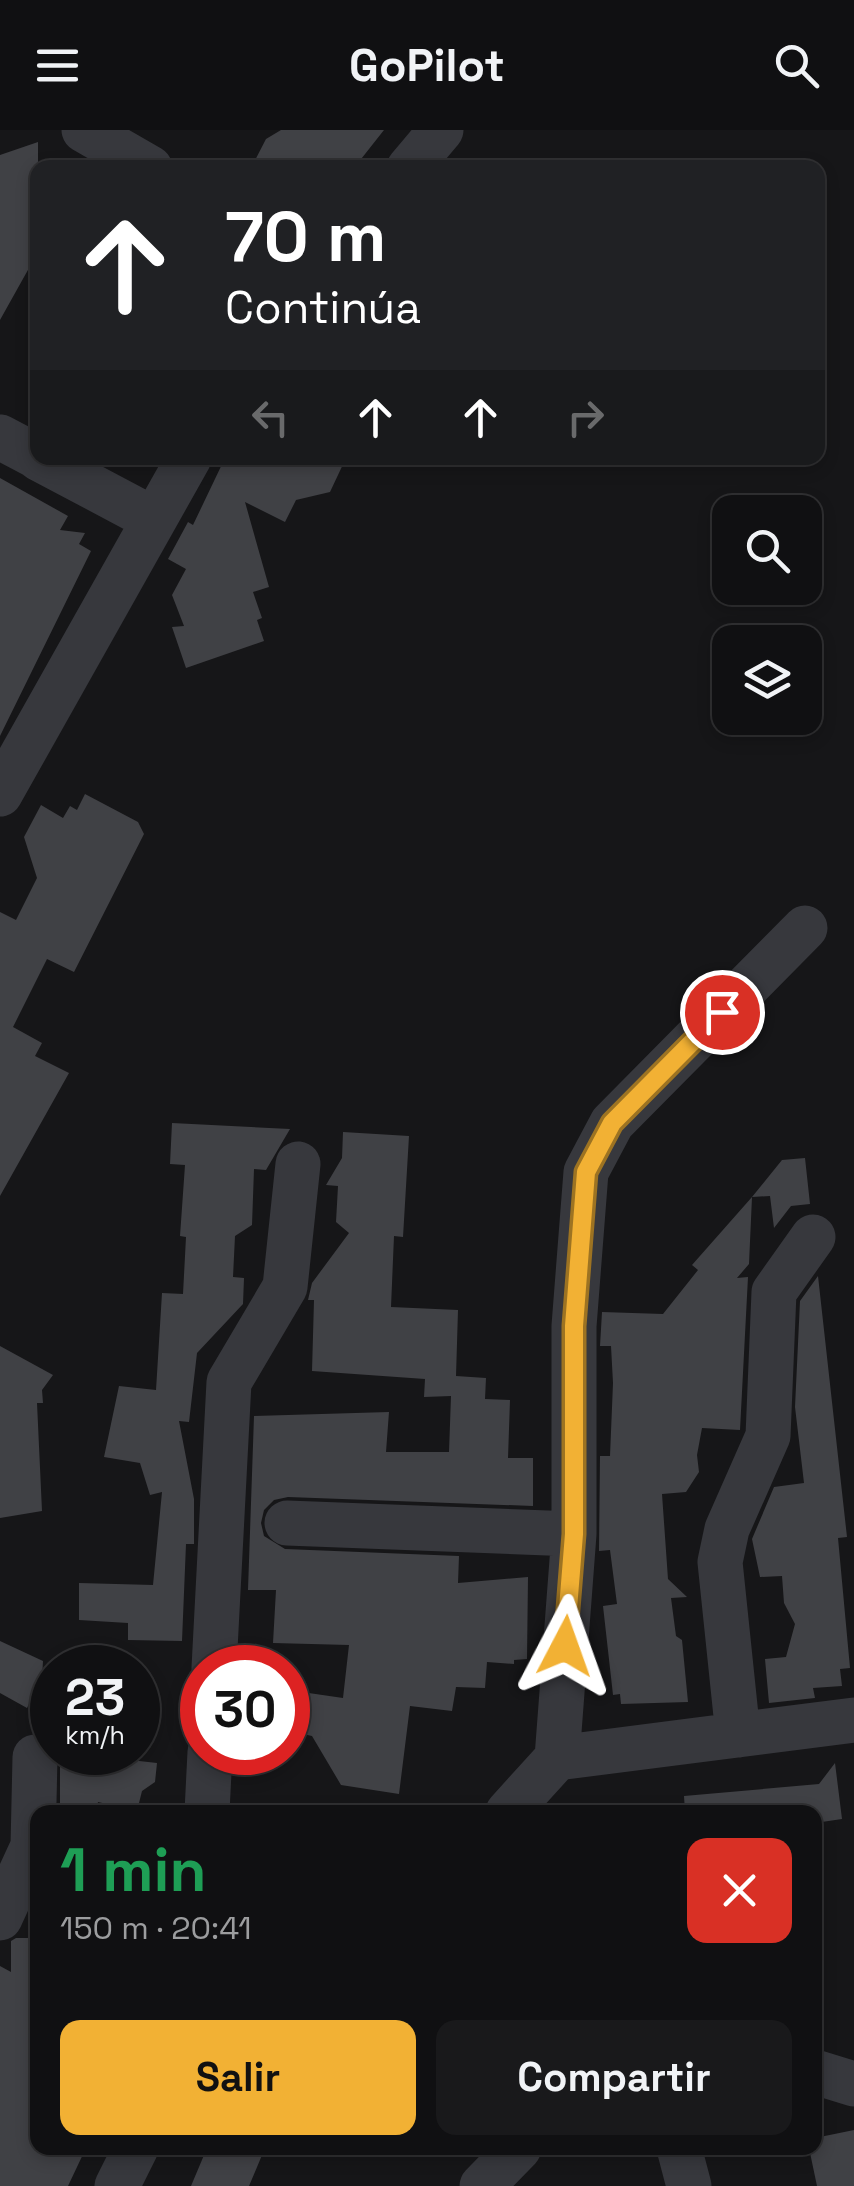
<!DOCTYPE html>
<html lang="es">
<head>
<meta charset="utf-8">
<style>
	body { margin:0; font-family:"Space Grotesk",sans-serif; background:#19191b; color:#f1f3f6; height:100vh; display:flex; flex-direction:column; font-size:38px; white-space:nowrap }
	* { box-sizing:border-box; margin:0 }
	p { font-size:32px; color:#9c9d9f }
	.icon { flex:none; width:55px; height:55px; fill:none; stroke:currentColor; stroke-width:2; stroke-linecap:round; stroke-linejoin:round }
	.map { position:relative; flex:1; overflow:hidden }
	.sheet { position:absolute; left:30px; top:1675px; width:792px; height:350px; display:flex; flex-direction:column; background:#101012; border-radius:20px; box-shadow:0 5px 15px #0003,0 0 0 2px #303032 }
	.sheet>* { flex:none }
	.guide { position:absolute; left:30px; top:30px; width:795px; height:305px; border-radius:20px; box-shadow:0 5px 15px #0003,0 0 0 2px #303032; background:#202124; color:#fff; overflow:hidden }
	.fabs { position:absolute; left:712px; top:365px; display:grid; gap:20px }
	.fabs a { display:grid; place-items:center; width:110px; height:110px; border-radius:20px; background:#101012; box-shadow:0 5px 15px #0003,0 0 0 2px #303032; font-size:50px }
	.speed { position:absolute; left:30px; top:1515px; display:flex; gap:20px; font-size:50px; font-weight:700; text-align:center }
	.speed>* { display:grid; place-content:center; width:130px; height:130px; border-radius:50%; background:#101012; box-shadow:0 5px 15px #0003,0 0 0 2px #303032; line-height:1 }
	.speed small { font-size:25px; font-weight:400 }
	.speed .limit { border:15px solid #d22; background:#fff; color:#111 }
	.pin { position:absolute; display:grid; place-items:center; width:85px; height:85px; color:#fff; margin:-42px; border:5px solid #fff; border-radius:50%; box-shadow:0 2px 10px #0007 }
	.me { position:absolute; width:110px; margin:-55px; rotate:4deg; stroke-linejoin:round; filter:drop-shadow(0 0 8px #0008) }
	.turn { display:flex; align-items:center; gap:35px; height:210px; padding:0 30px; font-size:45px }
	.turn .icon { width:130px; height:130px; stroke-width:2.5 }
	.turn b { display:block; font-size:70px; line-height:85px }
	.lanes { display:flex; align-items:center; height:95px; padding:0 30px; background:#0003; justify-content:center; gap:50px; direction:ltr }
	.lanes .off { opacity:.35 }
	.round { display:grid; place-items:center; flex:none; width:105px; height:105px; border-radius:20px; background:#19191b }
	.overview { display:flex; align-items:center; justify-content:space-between; height:170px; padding:0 30px }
	h1 { font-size:60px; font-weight:800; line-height:75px; color:#1e9e55 }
	.action { display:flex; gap:20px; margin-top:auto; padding:20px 30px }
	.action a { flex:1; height:115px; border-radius:20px; background:#f2b134; color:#111; font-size:40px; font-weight:800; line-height:115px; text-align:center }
	.action a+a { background:#19191b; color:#f1f3f6 }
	header { display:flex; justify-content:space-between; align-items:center; height:130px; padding:0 30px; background:#101012; font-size:45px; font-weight:800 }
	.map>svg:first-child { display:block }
</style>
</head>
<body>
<header><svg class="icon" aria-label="menu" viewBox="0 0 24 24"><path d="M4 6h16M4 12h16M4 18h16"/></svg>GoPilot<svg class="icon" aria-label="search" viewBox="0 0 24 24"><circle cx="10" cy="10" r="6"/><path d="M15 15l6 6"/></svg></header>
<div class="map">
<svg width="854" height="2056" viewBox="0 0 854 2056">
	<rect width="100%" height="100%" fill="#161618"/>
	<path fill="#404145" d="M281 0H384L354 38H251L266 9Z
		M38 12V122L0 190V25Z
		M225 328H346L330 362 296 370 285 392 245 372 269 457 253 462 262 488 257 490 264 511 186 538 172 497 184 496 172 465 186 439 168 429 188 392 193 395Z
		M0 348 68 386 60 400 85 403 79 414 91 421 0 606Z
		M85 664 138 692 144 704 74 842 47 829 13 897 42 913 35 926 69 943 0 1066V782L16 790 37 748 24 707 41 675 63 688 70 676 77 680Z
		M172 993 290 999 266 1040 254 1039 252 1095 235 1106 233 1147 244 1148 243 1174 197 1223 189 1292 179 1291 194 1369V1414H186L182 1511 128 1510V1493L79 1490V1453L153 1455 162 1362 150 1365 140 1333 104 1327 119 1256 156 1260 162 1163 183 1164 186 1107 180 1106 185 1035 170 1034Z
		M343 1002 409 1006 403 1107 394 1106 391 1177 458 1180 456 1246 486 1248 485 1269 510 1270 508 1328H533V1376L288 1367 274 1370 264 1380 261 1393 264 1406 285 1419 459 1426 458 1453 528 1447 527 1529 514 1530V1534L487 1532 485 1558 456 1557 452 1581 410 1576 399 1664 341 1655 312 1606 289 1601 295 1561 343 1568 349 1515 273 1513 276 1460H248L254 1286 389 1282 386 1322H449L451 1266 424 1267 425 1249 312 1241 314 1170H308L312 1153 349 1103 336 1092 338 1056 326 1055 342 1028Z
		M805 1028 810 1074 791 1076 774 1098 770 1066 752 1067 782 1030Z
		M752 1067 749 1134 737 1148 748 1147 740 1300 702 1298 697 1325 699 1342 686 1362 662 1364 668 1449 687 1467 671 1468 676 1506 682 1510 688 1572 621 1574 620 1564 613 1565 603 1476 617 1474 610 1420 599 1421 600 1326H610L613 1253 611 1216H600L602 1182 663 1184 698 1140 692 1135Z
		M818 1146 847 1407 838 1408 850 1538 840 1539 842 1556 813 1558 815 1568 769 1573 765 1529 786 1527 795 1494 784 1473 782 1446 760 1447 752 1409 774 1357 804 1353 795 1277 800 1171Z
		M0 1216 53 1245 42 1260 43 1273H37L42 1381 0 1388Z
		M0 1511 43 1531 42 1548 27 1578 0 1563Z
		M60 1622 157 1633 155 1652 142 1661 137 1681 98 1672 96 1682H60Z
		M835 1633 842 1689 815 1693V1682H685L684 1666 819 1654Z
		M16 1808H38V2018H86L68 2056H0V1836L11 1842V1811Z
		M854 2000V2056H817L809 2018H815V2008Z
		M207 2018H265L249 2056H191Z"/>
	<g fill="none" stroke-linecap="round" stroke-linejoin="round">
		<path stroke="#37383d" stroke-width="45" d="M84 0 150 38
			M409 38 441 0
			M0 307 38 327
			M38 328 153 389
			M0 664 189 328
			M287 1393 574 1404
			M214 1538 229 1252 285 1157 298 1034
			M738 1605 720 1432 727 1399 768 1306 774 1162 813 1107
			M557 1628 574 1404V1196L586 1042 612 993 805 798
			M207 1682 210 1622
			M508 1682 557 1628 854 1590
			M0 1788 33 1716 35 1627
			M815 1942 854 1954
			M679 2018 689 2056
			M117 2056 136 2018
			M482 2056 519 2018"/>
	</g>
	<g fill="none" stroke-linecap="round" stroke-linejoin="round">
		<g stroke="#9d7322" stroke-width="25">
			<path id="route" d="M565 1516 574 1404V1196L586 1042 612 993 722 882"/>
		</g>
		<use href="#route" stroke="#f2b134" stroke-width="18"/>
	</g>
</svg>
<div class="fabs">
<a><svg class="icon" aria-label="search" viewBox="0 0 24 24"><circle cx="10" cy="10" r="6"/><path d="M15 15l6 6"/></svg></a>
<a><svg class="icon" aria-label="layers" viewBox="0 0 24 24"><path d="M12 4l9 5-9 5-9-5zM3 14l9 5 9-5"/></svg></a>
</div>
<div class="speed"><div>23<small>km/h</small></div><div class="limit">30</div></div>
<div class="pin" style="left:722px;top:882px;background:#d93025"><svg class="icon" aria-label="arrive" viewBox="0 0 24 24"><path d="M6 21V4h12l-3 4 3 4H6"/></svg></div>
<svg class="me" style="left:565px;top:1516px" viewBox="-20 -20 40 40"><path d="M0-17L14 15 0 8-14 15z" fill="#f2b134" stroke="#fff" stroke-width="4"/></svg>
<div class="guide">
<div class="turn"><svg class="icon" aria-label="ahead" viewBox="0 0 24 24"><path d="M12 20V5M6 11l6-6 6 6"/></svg><div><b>70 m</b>Continúa</div></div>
<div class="lanes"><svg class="icon off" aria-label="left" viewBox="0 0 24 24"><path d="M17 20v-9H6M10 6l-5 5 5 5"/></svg><svg class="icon" aria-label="ahead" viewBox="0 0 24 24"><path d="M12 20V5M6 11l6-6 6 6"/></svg><svg class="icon" aria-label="ahead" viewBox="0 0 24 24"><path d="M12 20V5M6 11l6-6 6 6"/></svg><svg class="icon off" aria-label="right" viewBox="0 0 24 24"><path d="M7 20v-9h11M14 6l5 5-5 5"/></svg></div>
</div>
<section class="sheet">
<div class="overview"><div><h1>1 min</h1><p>150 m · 20:41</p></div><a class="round" style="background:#d93025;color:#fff"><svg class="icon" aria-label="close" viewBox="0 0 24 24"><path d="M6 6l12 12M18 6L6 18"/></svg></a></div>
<div class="action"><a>Salir</a><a>Compartir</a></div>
</section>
</div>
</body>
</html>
